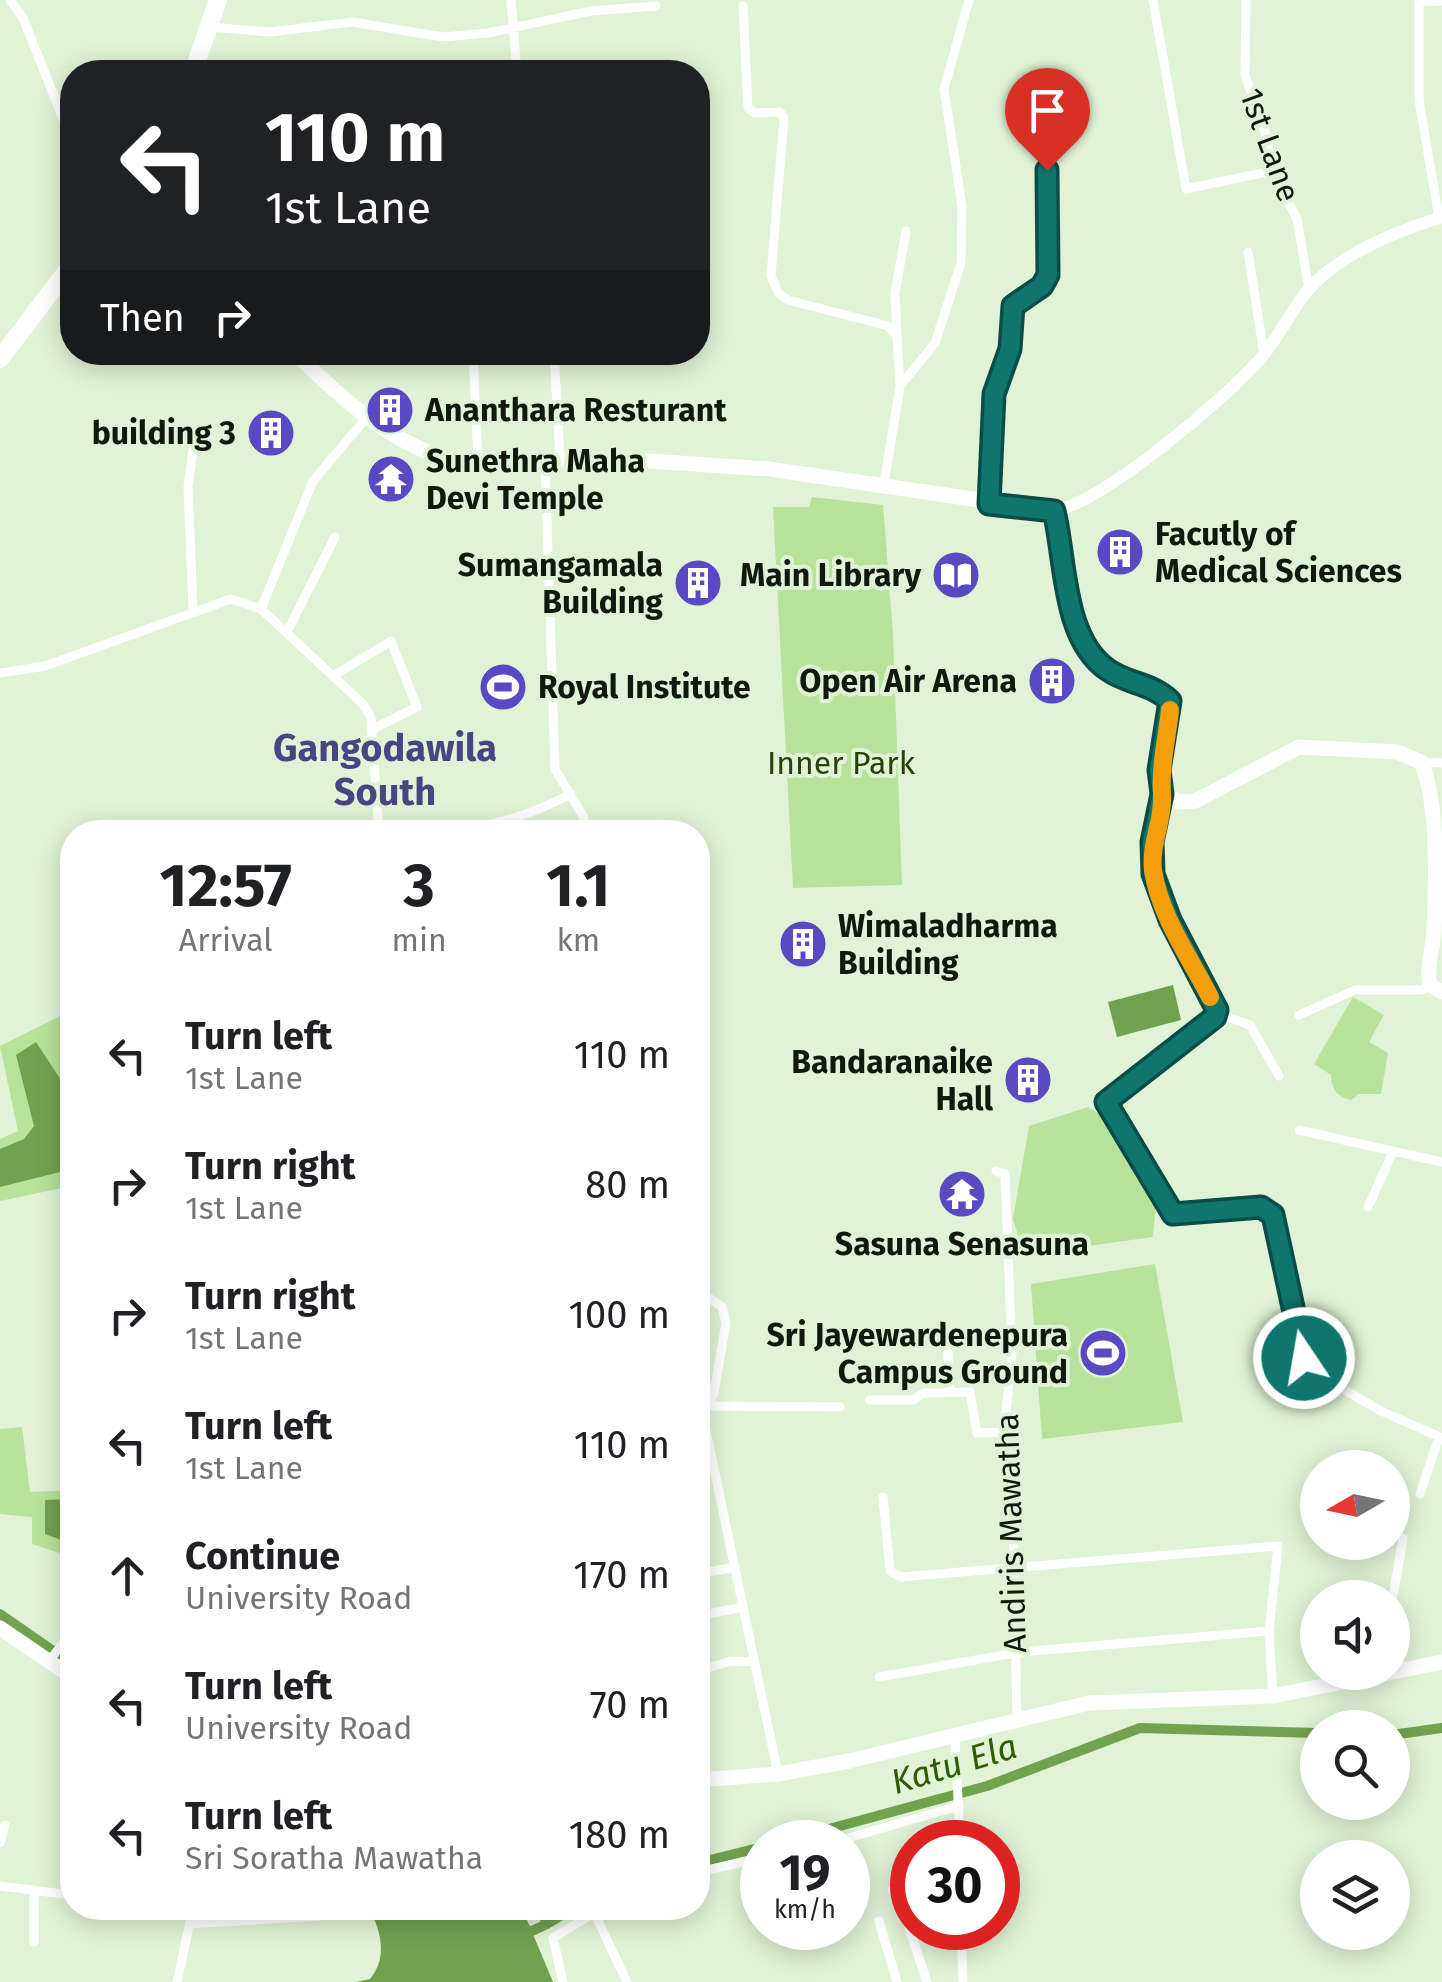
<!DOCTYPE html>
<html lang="en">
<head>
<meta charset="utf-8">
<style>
	body { margin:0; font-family:"Fira Sans",sans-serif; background:#f6f6f6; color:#202124; height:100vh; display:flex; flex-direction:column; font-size:38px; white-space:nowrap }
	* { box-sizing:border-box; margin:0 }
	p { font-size:32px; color:#757577 }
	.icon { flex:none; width:55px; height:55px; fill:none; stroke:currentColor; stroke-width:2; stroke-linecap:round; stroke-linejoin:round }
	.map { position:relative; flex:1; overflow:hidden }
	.details { position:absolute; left:60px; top:820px; width:650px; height:1100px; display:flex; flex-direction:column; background:#fff; border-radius:40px; box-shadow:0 5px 25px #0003 }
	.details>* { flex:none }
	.top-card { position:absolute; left:60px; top:60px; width:650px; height:305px; border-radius:40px; box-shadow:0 5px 25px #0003; background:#202124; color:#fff; overflow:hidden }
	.needle { width:65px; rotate:261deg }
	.buttons { position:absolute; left:1300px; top:1450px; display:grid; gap:20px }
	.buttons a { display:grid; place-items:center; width:110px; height:110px; border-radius:50%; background:#fff; box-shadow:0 5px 25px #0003; font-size:50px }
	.speed { position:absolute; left:740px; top:1820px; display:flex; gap:20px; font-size:50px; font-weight:700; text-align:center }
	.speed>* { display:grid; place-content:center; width:130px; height:130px; border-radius:50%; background:#fff; box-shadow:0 5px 25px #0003; line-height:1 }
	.speed small { font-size:25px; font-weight:400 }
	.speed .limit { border:15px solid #d22; background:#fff; color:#111 }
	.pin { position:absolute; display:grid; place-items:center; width:85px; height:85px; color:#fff; margin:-102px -42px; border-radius:50% 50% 50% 0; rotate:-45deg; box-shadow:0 0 10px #0007 }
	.pin .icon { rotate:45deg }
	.me { position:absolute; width:110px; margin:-55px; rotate:348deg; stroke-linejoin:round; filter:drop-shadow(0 0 8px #0008) }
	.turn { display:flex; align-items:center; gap:35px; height:210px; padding:0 40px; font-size:45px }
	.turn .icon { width:130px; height:130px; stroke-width:2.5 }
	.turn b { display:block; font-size:70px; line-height:85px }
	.then { display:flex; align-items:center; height:95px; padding:0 40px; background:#0003; gap:20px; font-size:38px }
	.eta { display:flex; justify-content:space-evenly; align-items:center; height:170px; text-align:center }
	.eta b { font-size:60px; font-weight:700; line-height:70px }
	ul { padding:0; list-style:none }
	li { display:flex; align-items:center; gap:30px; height:130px; padding:0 40px }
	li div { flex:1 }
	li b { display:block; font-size:38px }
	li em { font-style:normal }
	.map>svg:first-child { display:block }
</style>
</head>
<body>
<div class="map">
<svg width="1442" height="1982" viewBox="0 0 1442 1982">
	<rect width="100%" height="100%" fill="#e0f3d6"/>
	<path fill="#b6e29b" d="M812 497 883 505 893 634 902 885 793 888 773 507H809Z
		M1353 997 1384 1015 1369 1042 1388 1053 1381 1094H1359L1351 1100C1336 1096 1332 1090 1331 1075L1314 1064Z
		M72 1010V1186L0 1201V1139L18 1131 0 1046Z
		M1088 1107 1107 1119 1156 1204 1153 1237 1024 1255 1013 1219 1029 1126Z
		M1155 1264 1183 1422 1042 1439 1031 1284Z
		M22 1427 30 1492 72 1490V1557L32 1544V1517L0 1514V1429Z"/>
	<path fill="#71a24f" d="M1173 985 1181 1020 1117 1037 1108 1002Z
		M36 1042 61 1080 72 1086V1169L0 1187V1149L24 1139 34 1126 16 1055Z
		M72 1499V1544L45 1534V1500Z
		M369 1908H522L553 1982H356L370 1979C388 1957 381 1931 369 1908Z"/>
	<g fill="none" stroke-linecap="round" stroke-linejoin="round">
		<path stroke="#71a24f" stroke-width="10" d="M0 1614 72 1664
			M1392 1735 1442 1728
			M781 1842 987 1786 1140 1728 1318 1733
			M698 1863 762 1847
			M541 1908 547 1924 573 1908
			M520 1930 532 1931 547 1924"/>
		<path stroke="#fff" stroke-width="9" d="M10 0 23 18 72 141
			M511 0 517 72
			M1153 0 1186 189 1272 171
			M1246 0 1245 75 1267 138 1272 171 1297 219 1309 290
			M1419 0V100L1439 218
			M1419 2 1442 1
			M743 6 748 108 754 113 780 112 784 118 771 276 779 294 788 300 888 326 897 336 900 386
			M210 27 270 32 352 22 444 37 488 33 591 11 656 6
			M1248 252 1264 354
			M897 336 895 293 906 231
			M473 352 478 460
			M554 352 560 459
			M545 460 555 769 583 816 587 832
			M884 483 900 386 935 343 961 263 962 206 944 89 969 0
			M989 504 994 394 1009 349 1013 306C1023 295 1044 289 1048 275 1059 237 1045 142 1041 99
			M261 609 313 481 366 418
			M193 610 188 487 194 442
			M287 632 335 537
			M0 673 45 666 231 599 261 609 364 705 371 718 379 832
			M333 676 391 641 417 707 373 729
			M1421 762 1442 763
			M1162 794C1145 871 1157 896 1193 964 1201 980 1213 997 1216 1013L1107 1098V1105L1173 1214 1261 1207 1273 1215 1310 1370 1381 1411 1442 1438
			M383 832C464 829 497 832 571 794
			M1216 1013 1250 1025 1279 1076
			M1299 1015 1355 990H1422L1430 985
			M1299 1130 1442 1162
			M996 1171 1005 1174 1012 1353 1006 1413 1012 1470 1017 1720
			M1368 1207 1393 1152
			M698 1290 722 1307 726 1323 714 1393 703 1416 778 1774
			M947 1337 950 1392
			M698 1379 714 1393
			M869 1400H913L924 1393 970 1392 977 1433 1007 1432
			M704 1406 840 1407
			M1420 1494 1439 1437
			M883 1497 890 1571 900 1577 1278 1546 1269 1631 1273 1696
			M698 1574 735 1567
			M1392 1602 1403 1538
			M698 1616 743 1607
			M49 1661 72 1632
			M698 1671 731 1661 754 1662
			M879 1677 1021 1652 1269 1631
			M955 1736 960 1842
			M698 1762 701 1761 705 1780
			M834 1842 959 1806
			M0 1843 5 1825
			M698 1872 762 1858
			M0 1886 63 1894
			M34 1890V1942
			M892 1890 897 1891 927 1982
			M592 1908 627 1982
			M879 1921 897 1982
			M189 1924 320 1916
			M961 1928 963 1982
			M177 1982 193 1908
			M563 1982 553 1938 602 1908"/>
		<path stroke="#fff" stroke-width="12" d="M1054 511C1105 501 1225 399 1261 358 1279 337 1291 310 1309 289 1341 253 1397 231 1442 217"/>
		<path stroke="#fff" stroke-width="15" d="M294 352C339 396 385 439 446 459L649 461 769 469 1054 511C1066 559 1062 639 1108 670 1128 684 1151 683 1169 701L1159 770 1162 794 1179 802 1195 801 1299 747 1397 752 1421 762C1439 803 1436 885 1434 931 1433 950 1426 966 1430 985L1442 992
			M0 1628 72 1677
			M698 1780 778 1774 849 1761 1089 1703 1273 1696 1442 1662"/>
		<path stroke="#fff" stroke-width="18" d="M193 72 218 0
			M0 359 72 264"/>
	</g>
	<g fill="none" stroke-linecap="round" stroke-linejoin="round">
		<g stroke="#0a4d48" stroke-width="25">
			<path id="route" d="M1047 170 1048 275 1042 286 1013 306 1010 349 994 394 989 504 1054 511C1066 559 1062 639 1108 670 1128 684 1151 683 1170 701L1159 770 1162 794 1152 842 1153 874 1170 920 1217 1010 1215 1017 1106 1102 1173 1214 1261 1207 1273 1215 1304 1358"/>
		</g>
		<use href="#route" stroke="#0f766e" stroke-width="18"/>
		<path stroke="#f59e0b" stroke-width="18" d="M1170 710C1167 739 1160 765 1162 794 1164 819 1150 843 1153 870 1159 914 1190 958 1210 997"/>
	</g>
	<defs>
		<g id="building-disc" transform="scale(2.5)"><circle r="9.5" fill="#5a49c2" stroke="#e0f3d6"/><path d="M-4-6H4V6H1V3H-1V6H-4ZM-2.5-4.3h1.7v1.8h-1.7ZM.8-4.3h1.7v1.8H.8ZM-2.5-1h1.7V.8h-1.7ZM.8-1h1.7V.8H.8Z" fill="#fff"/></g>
		<g id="temple-disc" transform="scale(2.5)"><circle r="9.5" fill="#5a49c2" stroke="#e0f3d6"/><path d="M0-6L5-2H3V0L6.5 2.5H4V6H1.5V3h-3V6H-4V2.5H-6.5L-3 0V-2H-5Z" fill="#fff"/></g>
		<g id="library-disc" transform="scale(2.5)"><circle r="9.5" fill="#5a49c2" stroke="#e0f3d6"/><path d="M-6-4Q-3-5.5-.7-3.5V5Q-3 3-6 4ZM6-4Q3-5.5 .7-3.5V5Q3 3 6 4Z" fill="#fff"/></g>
		<g id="stadium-disc" transform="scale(2.5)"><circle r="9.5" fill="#5a49c2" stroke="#e0f3d6"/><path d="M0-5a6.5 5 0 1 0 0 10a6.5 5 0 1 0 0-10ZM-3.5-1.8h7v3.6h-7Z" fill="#fff"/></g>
	</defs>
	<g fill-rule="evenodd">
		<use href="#building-disc" x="390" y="410"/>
		<use href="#building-disc" x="271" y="433"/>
		<use href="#temple-disc" x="391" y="479"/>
		<use href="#building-disc" x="1120" y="552"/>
		<use href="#library-disc" x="956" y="575"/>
		<use href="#building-disc" x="698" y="583"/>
		<use href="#building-disc" x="1052" y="681"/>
		<use href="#stadium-disc" x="503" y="687"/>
		<use href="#building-disc" x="803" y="944"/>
		<use href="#building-disc" x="1028" y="1080"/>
		<use href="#temple-disc" x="962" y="1194"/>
		<use href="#stadium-disc" x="1103" y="1353"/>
	</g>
	<g text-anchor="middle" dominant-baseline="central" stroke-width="8" stroke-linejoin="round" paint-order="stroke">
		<g font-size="32" fill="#11180e" stroke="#e0f3d6">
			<text transform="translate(1270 145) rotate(70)">1st Lane</text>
			<text transform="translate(1011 1533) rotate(-92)">Andiris Mawatha</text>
		</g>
		<g font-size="32" font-weight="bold" fill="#11180e" stroke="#e0f3d6" text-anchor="end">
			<text x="425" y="410" text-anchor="start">Ananthara Resturant</text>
			<text x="236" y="433">building 3</text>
			<text x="426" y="461" text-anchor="start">Sunethra Maha<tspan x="426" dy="37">Devi Temple</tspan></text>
			<text x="1155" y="534" text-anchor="start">Facutly of<tspan x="1155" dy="37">Medical Sciences</tspan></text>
			<text x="663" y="565">Sumangamala<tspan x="663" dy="37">Building</tspan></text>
			<text x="921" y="575">Main Library</text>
			<text x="1017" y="681">Open Air Arena</text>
			<text x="538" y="687" text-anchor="start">Royal Institute</text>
			<text x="838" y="926" text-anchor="start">Wimaladharma<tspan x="838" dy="37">Building</tspan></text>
			<text x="993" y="1062">Bandaranaike<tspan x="993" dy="37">Hall</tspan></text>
			<text x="962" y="1244" text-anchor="middle">Sasuna Senasuna</text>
			<text x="1068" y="1335">Sri Jayewardenepura<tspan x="1068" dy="37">Campus Ground</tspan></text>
		</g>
		<g font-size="32" fill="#244407" stroke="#e0f3d6">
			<text x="841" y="763">Inner Park</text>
		</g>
		<g font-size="35" font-style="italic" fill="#305c00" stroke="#e0f3d6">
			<text transform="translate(954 1764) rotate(-17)">Katu Ela</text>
		</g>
		<g font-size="38" font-weight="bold" fill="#494583" stroke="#e0f3d6">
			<text x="385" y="748">Gangodawila<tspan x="385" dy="44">South</tspan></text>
		</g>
	</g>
</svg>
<div class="buttons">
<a><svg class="needle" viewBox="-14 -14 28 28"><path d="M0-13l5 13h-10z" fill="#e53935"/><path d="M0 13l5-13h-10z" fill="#757577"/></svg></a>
<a><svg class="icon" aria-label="sound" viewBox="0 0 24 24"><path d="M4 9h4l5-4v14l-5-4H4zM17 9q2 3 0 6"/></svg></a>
<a><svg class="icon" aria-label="search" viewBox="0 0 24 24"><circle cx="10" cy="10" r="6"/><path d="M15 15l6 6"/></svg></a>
<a><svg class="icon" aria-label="layers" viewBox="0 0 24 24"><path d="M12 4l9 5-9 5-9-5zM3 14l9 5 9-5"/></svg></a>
</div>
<div class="speed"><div>19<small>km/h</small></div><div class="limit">30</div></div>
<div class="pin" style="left:1047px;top:170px;background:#d93025"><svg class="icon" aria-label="arrive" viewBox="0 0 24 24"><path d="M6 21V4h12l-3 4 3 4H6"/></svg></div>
<svg class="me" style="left:1304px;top:1358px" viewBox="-20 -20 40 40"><circle r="17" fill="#0f766e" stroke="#fff" stroke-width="3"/><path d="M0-11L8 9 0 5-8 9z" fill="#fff"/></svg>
<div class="top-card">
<div class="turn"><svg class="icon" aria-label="left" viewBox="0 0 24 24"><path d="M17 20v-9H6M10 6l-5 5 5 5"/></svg><div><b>110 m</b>1st Lane</div></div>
<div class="then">Then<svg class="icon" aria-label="right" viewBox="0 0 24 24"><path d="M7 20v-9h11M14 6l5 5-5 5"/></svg></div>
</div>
<section class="details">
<div class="eta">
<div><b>12:57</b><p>Arrival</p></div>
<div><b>3</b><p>min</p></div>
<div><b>1.1</b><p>km</p></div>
</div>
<ul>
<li><svg class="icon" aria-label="left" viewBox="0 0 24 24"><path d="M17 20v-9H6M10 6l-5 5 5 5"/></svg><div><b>Turn left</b><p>1st Lane</p></div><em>110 m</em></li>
<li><svg class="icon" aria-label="right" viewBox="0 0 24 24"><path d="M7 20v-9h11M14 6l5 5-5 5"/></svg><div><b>Turn right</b><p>1st Lane</p></div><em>80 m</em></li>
<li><svg class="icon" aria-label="right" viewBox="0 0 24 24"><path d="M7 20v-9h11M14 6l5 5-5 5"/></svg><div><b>Turn right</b><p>1st Lane</p></div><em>100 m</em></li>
<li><svg class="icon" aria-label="left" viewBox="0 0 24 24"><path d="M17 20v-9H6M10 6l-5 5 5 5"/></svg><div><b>Turn left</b><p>1st Lane</p></div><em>110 m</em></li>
<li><svg class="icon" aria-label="ahead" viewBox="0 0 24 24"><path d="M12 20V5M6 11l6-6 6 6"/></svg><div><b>Continue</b><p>University Road</p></div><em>170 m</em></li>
<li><svg class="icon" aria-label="left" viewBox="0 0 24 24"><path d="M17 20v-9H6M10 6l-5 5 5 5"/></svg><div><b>Turn left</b><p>University Road</p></div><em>70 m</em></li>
<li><svg class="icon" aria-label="left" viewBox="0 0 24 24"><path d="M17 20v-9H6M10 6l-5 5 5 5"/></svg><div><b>Turn left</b><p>Sri Soratha Mawatha</p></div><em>180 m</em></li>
</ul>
</section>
</div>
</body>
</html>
